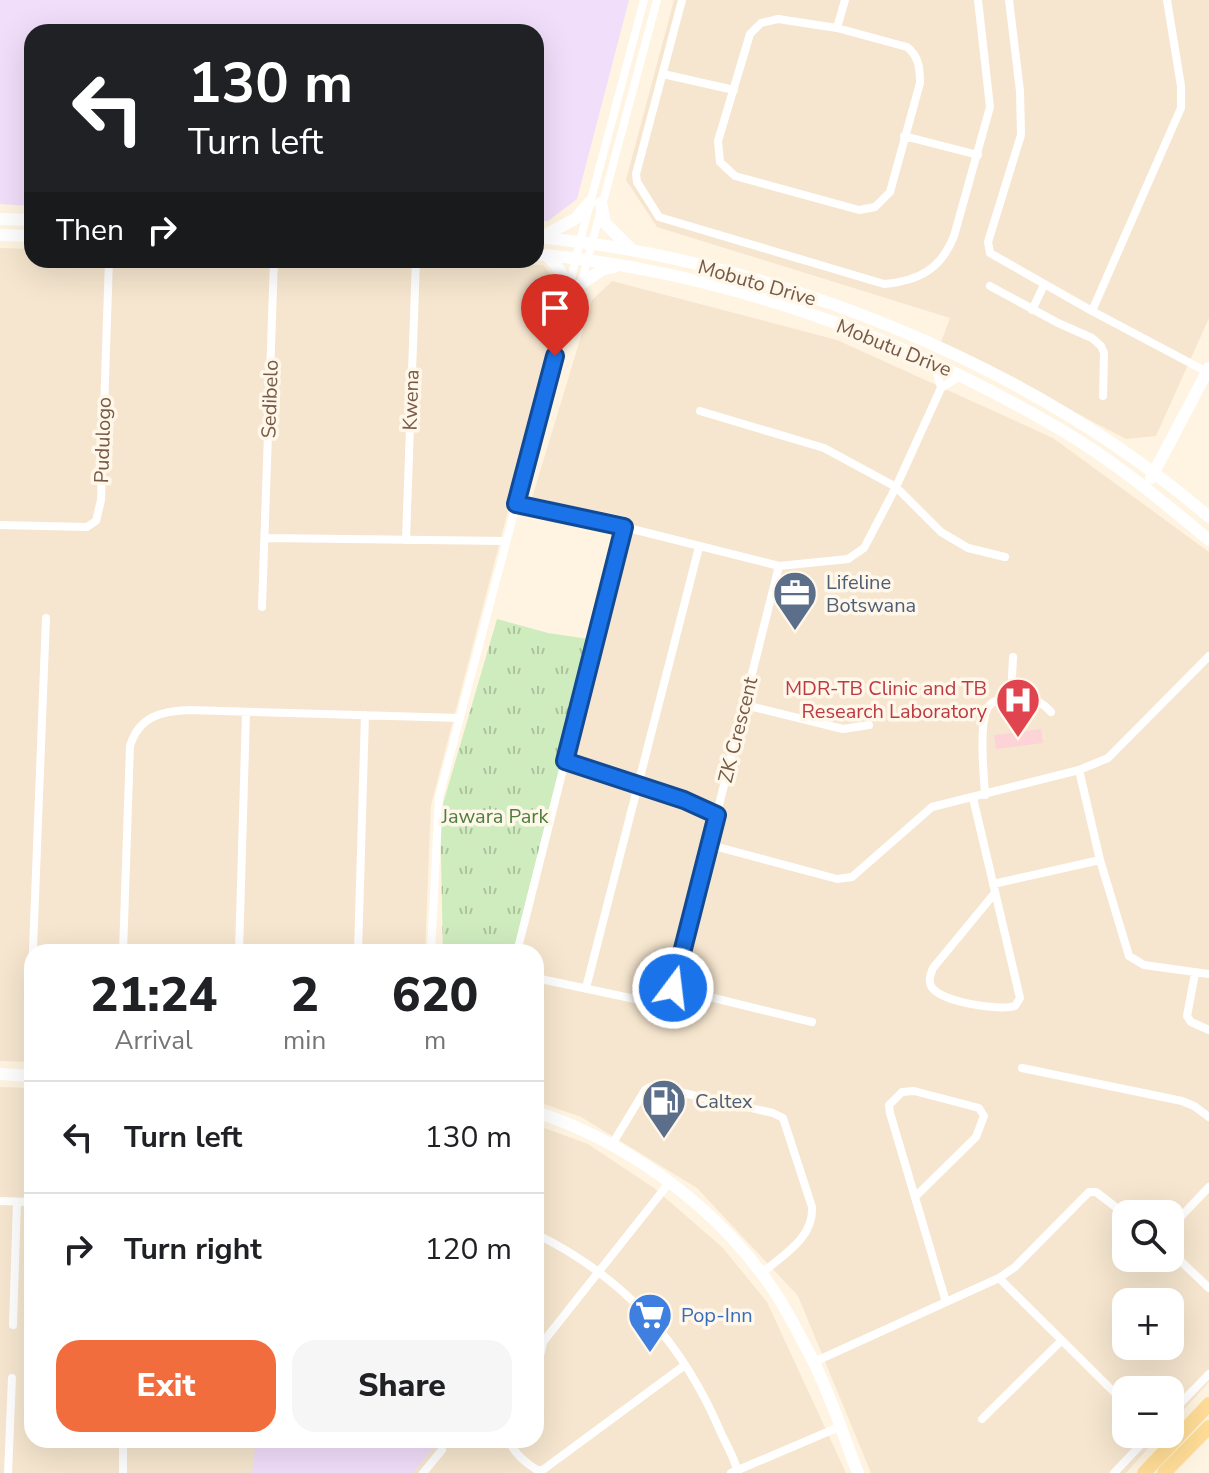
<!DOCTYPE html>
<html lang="en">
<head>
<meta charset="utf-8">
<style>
	body { margin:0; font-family:"Nunito Sans",sans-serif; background:#f6f6f6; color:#202124; height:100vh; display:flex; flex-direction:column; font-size:30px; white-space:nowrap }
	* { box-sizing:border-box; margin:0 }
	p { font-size:26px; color:#757577 }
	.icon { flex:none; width:44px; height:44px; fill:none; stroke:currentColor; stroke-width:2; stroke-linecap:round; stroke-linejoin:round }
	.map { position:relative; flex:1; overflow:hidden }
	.side { position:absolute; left:24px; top:944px; width:520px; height:504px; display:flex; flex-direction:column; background:#fff; border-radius:24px; box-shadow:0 8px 32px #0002 }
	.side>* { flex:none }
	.hud { position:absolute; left:24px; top:24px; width:520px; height:244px; border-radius:24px; box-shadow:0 8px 32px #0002; background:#202124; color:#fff; overflow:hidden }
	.controls { position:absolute; left:1112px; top:1200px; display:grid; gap:16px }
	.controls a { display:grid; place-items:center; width:72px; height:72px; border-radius:16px; background:#fff; box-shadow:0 8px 32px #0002; font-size:40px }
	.pin { position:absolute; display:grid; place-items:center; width:68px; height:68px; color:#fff; margin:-82px -34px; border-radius:50% 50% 50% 0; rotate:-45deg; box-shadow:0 0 8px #0007 }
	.pin .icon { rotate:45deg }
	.me { position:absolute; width:88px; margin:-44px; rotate:15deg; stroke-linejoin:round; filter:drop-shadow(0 0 6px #0008) }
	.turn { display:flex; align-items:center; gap:28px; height:168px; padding:0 32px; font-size:36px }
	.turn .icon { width:104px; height:104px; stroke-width:2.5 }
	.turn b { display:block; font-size:56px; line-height:68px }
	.then { display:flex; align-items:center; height:76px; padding:0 32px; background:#0003; gap:16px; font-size:30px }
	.eta { display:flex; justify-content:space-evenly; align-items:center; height:136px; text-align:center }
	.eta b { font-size:48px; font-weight:800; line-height:56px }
	.cta { display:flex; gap:16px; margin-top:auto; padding:16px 32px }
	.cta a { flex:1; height:92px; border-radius:24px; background:#f16d3d; color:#fff; font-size:32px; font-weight:800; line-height:92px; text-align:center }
	.cta a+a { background:#f6f6f6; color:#202124 }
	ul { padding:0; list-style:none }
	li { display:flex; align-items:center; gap:24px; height:112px; padding:0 32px; border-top:2px solid #e0e0e0 }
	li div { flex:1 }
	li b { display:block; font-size:30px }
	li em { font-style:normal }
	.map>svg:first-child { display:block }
</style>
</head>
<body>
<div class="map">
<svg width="1209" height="1473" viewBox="0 0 1209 1473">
	<defs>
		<pattern id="grass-tufts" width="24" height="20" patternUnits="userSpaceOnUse" patternTransform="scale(2)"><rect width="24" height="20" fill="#cfecbf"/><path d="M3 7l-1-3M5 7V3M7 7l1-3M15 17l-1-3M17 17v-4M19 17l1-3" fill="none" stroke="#adc29d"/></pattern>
	</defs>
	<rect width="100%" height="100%" fill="#fef4e1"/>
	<path fill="#f6e6cf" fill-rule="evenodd" d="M674 0H1209V318L1156 436 1126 439 941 342 950 318 657 227 626 180Z
		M0 248 32 249V260H392L543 265 558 285 555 331 431 805 425 952H32V1062L0 1061Z
		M612 281 837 340 1053 438 1209 552V1382L1170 1425V1390H1126V1434H1161L1126 1473H871L798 1296 697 1188 581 1117 536 1101V952H517L624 516 532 498 592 300ZM1126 1214H1170V1258H1126ZM1126 1302H1170V1346H1126Z
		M0 1087 32 1088V1440H536V1125L588 1144 654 1188 722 1247 767 1302 846 1473H0Z"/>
	<path fill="#f1defa" d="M0 0H629L577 199 548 221H536V32H32V206L0 204Z
		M256 1440H440L413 1473H252Z"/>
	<path fill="#fcd4d7" d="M1041 729 1043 743 996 749 994 735Z"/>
	<path fill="url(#grass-tufts)" d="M497 619 548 633 595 640 515 952H443L440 814Z"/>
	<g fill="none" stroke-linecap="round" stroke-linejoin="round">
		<path stroke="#fff" stroke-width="8" d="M682 0 636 174 637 182 659 217 884 284C919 281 941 269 954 236L990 107 978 0
			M1009 0 1020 91 1021 135 988 242 990 253 1092 311 1209 373
			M778 19 837 28 907 47C919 56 920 69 920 83L890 192 875 207 859 210 735 176 720 162 718 141 750 34 761 23Z
			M837 28 845 0
			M663 74 734 90
			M904 136 978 155
			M990 286 1058 323 1092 338 1101 346 1104 353 1103 396
			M1032 310 1044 285
			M1092 311 1181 108V86L1167 0
			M564 325 570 315 581 284 657 0
			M934 363 941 388
			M700 411 824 448 896 487 941 532 968 548 1005 557
			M516 504 624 527 779 566 848 559 864 548 896 487 941 388 960 376
			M0 525 87 527 96 521 101 500 109 260
			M266 538 506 541
			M406 540 416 260
			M262 607 274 260
			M1011 697 1013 657
			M745 705 843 729 869 725
			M565 761 684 800 717 815
			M1079 770 1100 860 1129 956 1144 965 1209 974
			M985 795C984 776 978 720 989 706 995 698 1008 697 1018 697 1033 698 1041 701 1051 712
			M973 798 1020 998 1015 1006C999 1011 939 1002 931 986 928 979 931 974 933 968L994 894
			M710 845 837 879 852 877 932 807 1079 770 1108 758 1209 656
			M993 884 1100 860
			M123 952 130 746C139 716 162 711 190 710L459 718
			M239 952 246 713
			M358 952 365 715
			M431 952 439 797 563 327V314L580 241 644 0
			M517 952 624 527
			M1195 973 1187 1016 1191 1022 1209 1030
			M536 978 649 1002 660 1001 673 988 779 566
			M586 988 699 547
			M673 988 812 1022
			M1022 1068 1182 1101 1194 1106 1209 1117
			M28 1076 46 618
			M611 1146 645 1090 652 1086 773 1113 783 1118 812 1207C814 1238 783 1255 762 1273
			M915 1197 976 1137 984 1116 979 1108 914 1091 902 1092 889 1105 890 1113 946 1302
			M0 1201 32 1202
			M1170 1228 1209 1187
			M536 1234C624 1277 683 1343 721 1433 727 1446 735 1459 738 1473
			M1170 1251 1209 1288
			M999 1278 1126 1404
			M13 1325 17 1202
			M814 1362 999 1278 1015 1267 1089 1192H1096L1126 1215
			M536 1376 543 1342 669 1183
			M1170 1414 1209 1374
			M982 1419 1061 1341
			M509 1440C513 1453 528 1465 539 1471L544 1469 685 1365
			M8 1473 12 1378
			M123 1473V1440
			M423 1473 442 1450
			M731 1473 839 1427
			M1114 1473 1151 1434"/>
		<path stroke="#fff" stroke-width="12" d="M601 203 605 223 631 249
			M0 219 32 220
			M0 235 32 236
			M543 236 575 219 590 202
			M536 237C771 259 1030 363 1209 517
			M536 254C719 271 899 335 1058 428 1112 459 1161 500 1209 540
			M546 255C559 267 567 278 567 296
			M581 284 603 269 614 267
			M1151 478 1209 368
			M0 1074 32 1076
			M536 1112C623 1140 708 1201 762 1274 782 1300 797 1330 812 1359 831 1395 843 1436 858 1473"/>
		<path stroke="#ffdd97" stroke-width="14" d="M1144 1473 1209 1404
			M1164 1473 1209 1427"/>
	</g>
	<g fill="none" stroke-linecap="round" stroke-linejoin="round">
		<g stroke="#114b97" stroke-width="20">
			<path id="route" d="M555 356 516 504 624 527 565 761 684 800 717 815 673 988"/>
		</g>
		<use href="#route" stroke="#1a73e8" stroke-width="14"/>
	</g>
	<defs>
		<g id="office-pin" transform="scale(2.3)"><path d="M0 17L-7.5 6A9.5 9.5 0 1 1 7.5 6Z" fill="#5c6f8a" stroke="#fff7e9"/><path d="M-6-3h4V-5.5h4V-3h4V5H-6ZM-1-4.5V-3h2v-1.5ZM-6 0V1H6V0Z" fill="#fff"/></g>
		<g id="hospital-pin" transform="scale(2.3)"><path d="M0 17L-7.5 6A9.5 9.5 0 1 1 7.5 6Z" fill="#e0444e" stroke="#fff7e9"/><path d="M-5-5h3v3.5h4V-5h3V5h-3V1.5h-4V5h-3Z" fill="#fff"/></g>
		<g id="fuel-pin" transform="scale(2.3)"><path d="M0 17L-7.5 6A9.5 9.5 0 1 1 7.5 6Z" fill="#5c6f8a" stroke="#fff7e9"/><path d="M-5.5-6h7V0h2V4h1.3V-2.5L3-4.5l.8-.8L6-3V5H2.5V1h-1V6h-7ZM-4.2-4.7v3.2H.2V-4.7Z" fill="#fff"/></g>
		<g id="supermarket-pin" transform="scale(2.3)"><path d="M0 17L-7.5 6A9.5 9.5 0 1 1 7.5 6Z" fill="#3f7fe0" stroke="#fff7e9"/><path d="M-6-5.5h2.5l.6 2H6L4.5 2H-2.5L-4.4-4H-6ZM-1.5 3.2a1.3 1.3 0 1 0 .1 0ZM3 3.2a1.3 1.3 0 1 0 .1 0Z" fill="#fff"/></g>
	</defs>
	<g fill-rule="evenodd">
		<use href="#office-pin" x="795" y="593"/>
		<use href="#hospital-pin" x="1018" y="700"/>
		<use href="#fuel-pin" x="664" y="1101"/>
		<use href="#supermarket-pin" x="650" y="1315"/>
	</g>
	<g text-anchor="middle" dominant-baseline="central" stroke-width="7" stroke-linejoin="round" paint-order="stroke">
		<g font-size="20" fill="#775a46" stroke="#fff7e9">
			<text transform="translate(757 283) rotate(16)">Mobuto Drive</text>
			<text transform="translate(894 348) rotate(22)">Mobutu Drive</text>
			<text transform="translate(270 399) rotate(-88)">Sedibelo</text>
			<text transform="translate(411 400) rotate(-88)">Kwena</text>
			<text transform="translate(103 440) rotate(-88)">Pudulogo</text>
			<text transform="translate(738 730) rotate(-76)">ZK Crescent</text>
		</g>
		<g font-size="20" fill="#4e5e75" stroke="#fff7e9" text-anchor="start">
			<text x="826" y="582">Lifeline<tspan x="826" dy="23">Botswana</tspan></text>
			<text x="695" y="1101">Caltex</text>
		</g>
		<g font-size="20" fill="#be3a42" stroke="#fff7e9" text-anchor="end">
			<text x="987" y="688">MDR-TB Clinic and TB<tspan x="987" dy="23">Research Laboratory</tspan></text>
		</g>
		<g font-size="20" fill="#4d7e3d" stroke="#fff7e9">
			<text x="495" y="816">Jawara Park</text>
		</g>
		<g font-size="20" fill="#366cbe" stroke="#fff7e9" text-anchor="start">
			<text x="681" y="1315">Pop-Inn</text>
		</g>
	</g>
</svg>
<div class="controls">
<a><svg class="icon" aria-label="search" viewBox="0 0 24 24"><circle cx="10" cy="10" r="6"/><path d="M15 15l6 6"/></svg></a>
<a>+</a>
<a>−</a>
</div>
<div class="pin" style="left:555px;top:356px;background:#d93025"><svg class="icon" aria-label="arrive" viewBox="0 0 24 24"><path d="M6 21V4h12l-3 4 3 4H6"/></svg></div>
<svg class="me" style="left:673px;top:988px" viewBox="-20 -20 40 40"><circle r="17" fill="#1a73e8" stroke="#fff" stroke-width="3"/><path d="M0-11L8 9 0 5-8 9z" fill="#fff"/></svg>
<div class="hud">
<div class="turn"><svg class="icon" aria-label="left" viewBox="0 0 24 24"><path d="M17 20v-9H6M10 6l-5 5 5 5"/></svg><div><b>130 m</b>Turn left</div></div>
<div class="then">Then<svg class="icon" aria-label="right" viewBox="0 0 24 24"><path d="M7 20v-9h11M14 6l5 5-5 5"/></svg></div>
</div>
<section class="side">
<div class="eta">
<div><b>21:24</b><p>Arrival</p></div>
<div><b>2</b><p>min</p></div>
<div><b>620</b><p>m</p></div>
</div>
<ul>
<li><svg class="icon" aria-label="left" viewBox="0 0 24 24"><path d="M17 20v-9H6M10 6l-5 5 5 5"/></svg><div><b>Turn left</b></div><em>130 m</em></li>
<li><svg class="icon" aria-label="right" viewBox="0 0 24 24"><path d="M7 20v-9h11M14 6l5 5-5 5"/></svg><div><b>Turn right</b></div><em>120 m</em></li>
</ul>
<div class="cta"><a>Exit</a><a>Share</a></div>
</section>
</div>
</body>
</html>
